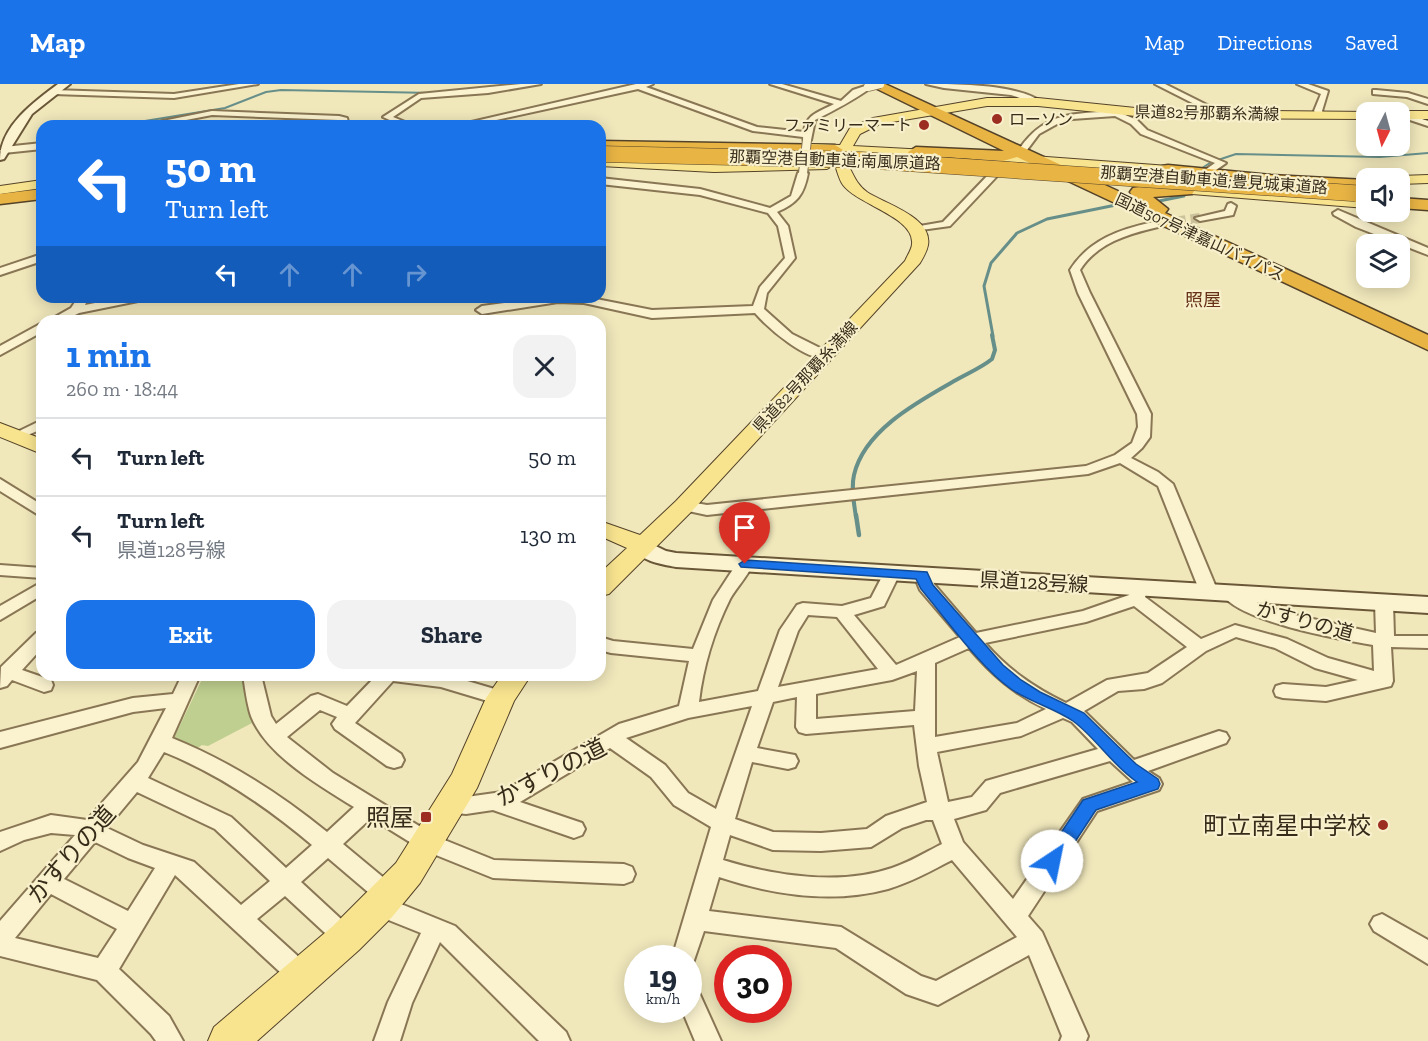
<!DOCTYPE html>
<html lang="en">
<head>
<meta charset="utf-8">
<style>
	body { margin:0; font-family:"Zilla Slab","Noto Sans JP",serif; background:#f2f2f3; color:#1f2937; height:100vh; display:flex; flex-direction:column; font-size:22px; white-space:nowrap }
	* { box-sizing:border-box; margin:0 }
	p { font-size:20px; color:#747a83 }
	.icon { flex:none; width:33px; height:33px; fill:none; stroke:currentColor; stroke-width:2; stroke-linecap:round; stroke-linejoin:round }
	.map { position:relative; flex:1; overflow:hidden }
	.side { position:absolute; left:36px; top:231px; width:570px; height:366px; display:flex; flex-direction:column; background:#fff; border-radius:18px; box-shadow:0 3px 15px #0003 }
	.side>* { flex:none }
	.banner { position:absolute; left:36px; top:36px; width:570px; height:183px; border-radius:18px; box-shadow:0 3px 15px #0003; background:#1a73e8; color:#fff; overflow:hidden }
	.needle { width:39px; rotate:186deg }
	.fabs { position:absolute; left:1356px; top:18px; display:grid; gap:12px }
	.fabs a { display:grid; place-items:center; width:54px; height:54px; border-radius:12px; background:#fff; box-shadow:0 3px 15px #0003; font-size:30px }
	.speed { position:absolute; left:624px; top:861px; display:flex; gap:12px; font-size:30px; font-weight:700; text-align:center }
	.speed>* { display:grid; place-content:center; width:78px; height:78px; border-radius:50%; background:#fff; box-shadow:0 3px 15px #0003; line-height:1 }
	.speed small { font-size:15px; font-weight:400 }
	.speed .limit { border:9px solid #d22; background:#fff; color:#111 }
	.pin { position:absolute; display:grid; place-items:center; width:51px; height:51px; color:#fff; margin:-62px -26px; border-radius:50% 50% 50% 0; rotate:-45deg; box-shadow:0 0 6px #0007 }
	.pin .icon { rotate:45deg }
	.me { position:absolute; width:66px; margin:-33px; rotate:34deg; stroke-linejoin:round; filter:drop-shadow(0 0 4px #0008) }
	.turn { display:flex; align-items:center; gap:21px; height:126px; padding:0 30px; font-size:27px }
	.turn .icon { width:78px; height:78px; stroke-width:2.5 }
	.turn b { display:block; font-size:42px; line-height:51px }
	.lanes { display:flex; align-items:center; height:57px; padding:0 30px; background:#0003; justify-content:center; gap:30px; direction:ltr }
	.lanes .off { opacity:.35 }
	.round { display:grid; place-items:center; flex:none; width:63px; height:63px; border-radius:18px; background:#f2f2f3 }
	.head { display:flex; align-items:center; justify-content:space-between; height:102px; padding:0 30px }
	h1 { font-size:36px; font-weight:800; line-height:45px; color:#1a73e8 }
	.action { display:flex; gap:12px; margin-top:auto; padding:12px 30px }
	.action a { flex:1; height:69px; border-radius:18px; background:#1a73e8; color:#fff; font-size:24px; font-weight:800; line-height:69px; text-align:center }
	.action a+a { background:#f2f2f3; color:#1f2937 }
	ul { padding:0; list-style:none }
	li { display:flex; align-items:center; gap:18px; height:78px; padding:0 30px; border-top:2px solid #e0e1e3 }
	li div { flex:1 }
	li b { display:block; font-size:22px }
	li em { font-style:normal }
	header { display:flex; align-items:center; gap:36px; box-sizing:border-box; height:84px; padding:0 30px; background:#1a73e8; color:#fff }
	header strong { font-size:28px }
	nav { display:flex; gap:33px; margin-inline-start:auto; font-size:21px }
	.map>svg:first-child { display:block }
</style>
</head>
<body>
<header>
<strong>Map</strong>
<nav><a>Map</a><a>Directions</a><a>Saved</a></nav>
</header>
<div class="map">
<svg width="1428" height="957" viewBox="0 0 1428 957">
	<rect width="100%" height="100%" fill="#f0e7bb"/>
	<path fill="#bfcf8f" d="M204 591H243L252 639 208 662 202 661 193 667 174 654Z"/>
	<g fill="none" stroke-linecap="round" stroke-linejoin="round">
		<path stroke="#678f8a" stroke-width="2" d="M504 2 517 0
			M114 42 225 24 266 8 281 6 433 9
			M20 62 42 58
			M1218 76 1236 70 1380 73 1428 69
			M1199 86 1213 77"/>
		<path stroke="#678f8a" stroke-width="3" d="M1154 118 1184 112
			M993 252 984 202 991 179 1017 149 1047 135 1116 121"/>
		<path stroke="#678f8a" stroke-width="4" d="M856 433C854 420 851 404 854 391 864 346 919 317 956 296 968 289 981 284 992 275L995 266 992 251"/>
		<path stroke="#678f8a" stroke-width="4.5" d="M856 431 859 451"/>
		<path stroke="#cbc19b" stroke-width="10" stroke-dasharray="10 5" stroke-linecap="butt" d="M1161 140 1200 134"/>
		<g stroke="#897654" stroke-width="4">
			<path id="street" d="M239 0H258L174 14 53 10 49 8 53 6 174 10Z
				M521 0H541L488 9 421 14 393 33 415 42H403L383 33 419 10Z
				M636 0H653L646 3 757 43 804 48C806 30 819 28 834 20L770 0H782L841 17 853 6 868 1 872 3C854 16 835 26 815 36L811 56 807 59 804 58 803 53 753 47 638 5 469 42H454Z
				M926 0C958 0 1016 0 1042 18L1038 20 1011 11 944 4Z
				M1155 0H1165L1227 31 1220 33Z
				M1297 0H1308L1328 7 1322 27 1325 33H1319L1314 27 1321 10Z
				M1376 6 1408 9 1428 15V20L1407 13 1373 10V6Z
				M212 27 339 32 347 34 349 42H341L338 36 212 31 155 42H138Z
				M1116 27 1137 36 1147 46 1226 79 1216 86V91H1210L1205 86 1215 79 1141 50 1131 40 1115 32 1072 35 1057 40 1039 50 1027 66 1020 64C1046 27 1075 30 1116 27Z
				M1404 29 1428 37V42L1401 33 1400 31Z
				M42 59V65L4 69 0 67 4 63Z
				M803 86 808 89C804 111 797 119 777 128L788 142 795 174 767 209 764 225 792 250 828 268 830 271 828 274C807 278 768 244 755 229L652 234 584 219 558 218 482 230 476 226 482 222 548 213H586L652 226 753 222 760 203 785 174 778 142 768 129 700 111 600 100V94L700 105 770 124 791 112 798 89Z
				M991 88 999 90 950 142 914 147V143L943 138Z
				M1231 119 1236 122 1233 131 1200 137 1195 134 1225 127 1228 120Z
				M1338 126 1428 164V171L1356 143 1334 131 1333 129Z
				M1154 138 1159 141 1158 143C1128 150 1097 159 1080 186L1090 209 1151 330 1150 353 1142 364 1131 374 1158 388 1173 400 1218 508 1215 512H1203L1200 508 1158 402 1120 379 1088 390 707 431 679 425 676 422 684 417 707 421 1086 382 1115 371 1132 359 1138 343 1137 330 1078 209 1070 186C1089 156 1120 145 1154 138Z
				M42 170V177L0 191V184Z
				M70 213H83L87 217 85 221 125 213H149L143 216 79 229 63 237H48L71 224 75 218Z
				M42 239V248L0 271V262Z
				M42 336V345L16 356 9 352Z
				M0 395 42 421V433L0 407Z
				M745 475 751 476 753 480C747 493 737 503 730 515 714 547 703 583 699 618L758 607 780 546 797 521 803 519 842 522 871 514 886 485H898L900 489 884 522 854 531 896 581 960 553 920 506 914 491 916 487H928L934 500 976 549 1083 527 1129 511 1134 500H1146L1148 504 1145 513 1201 555 1235 541 1287 555 1328 574 1374 587 1373 561C1340 555 1240 538 1222 510L1225 506 1231 504 1264 522 1286 529 1376 549 1375 519 1378 515H1390L1393 519 1394 552H1428V564L1391 563 1393 597 1391 602 1326 617 1283 614 1276 612 1274 607 1276 602 1283 600 1326 603 1358 596 1315 584 1275 564 1236 553 1206 567 1162 599 1144 605 1118 607 1084 627 1134 676 1219 647 1226 649 1229 654 1226 659 1148 687 1159 694 1162 700 1159 706 1097 727 1028 832 1042 848 1088 952 1086 957H1060L1062 952 1029 871 938 921 906 910 836 864 704 847 692 882 688 883V874H672L711 743 674 721 651 693 610 664 520 718 582 739 585 745 582 751 574 754 493 726 466 730 445 728 441 722 445 716 502 708 619 640 679 622 689 577 611 569 600 566V553L613 557 693 565 713 516 739 476ZM1134 522 1187 563 1148 589 1107 596 1066 619C1033 603 1009 586 985 559L1086 538ZM808 531 837 533 878 585 778 603 798 547ZM969 564C992 591 1014 610 1046 625L1017 639 935 653V579ZM917 587 915 627 816 635V610L892 596ZM797 613 796 643 799 648 806 650 914 641 919 682 927 718 886 732 867 745 821 749 773 748 735 735 752 678 788 685 795 683 798 677 795 671 757 664 773 618ZM752 622 716 725 688 709 665 681 626 654 688 634ZM1063 634 1072 638 1098 665 986 697 972 713 948 718 937 668 1021 652ZM1110 677 1133 698 1083 715 1013 815 963 758 954 735 986 726 1000 709ZM926 736H933L942 760C926 768 910 778 892 784 840 802 775 792 723 776L730 751 773 766 821 767 871 763 902 744ZM952 776 1017 853 936 897 921 892 841 843 709 827 719 793C773 811 832 820 888 805 911 798 931 787 952 776Z
				M0 481 42 484V494L0 491Z
				M42 498V511L0 536V522Z
				M42 547V564L22 586 51 596 53 601 51 606 44 608 12 596 7 602 0 604 1 583 36 549Z
				M182 591H200L172 654C229 677 279 709 327 748L354 723C320 702 266 671 251 632 247 620 245 604 243 591H261L271 632 276 640 311 612 318 610 347 622 377 591H447L508 609 511 614 508 619 501 621 441 603 393 597 355 639 401 670 404 676 401 682 394 684 387 682 335 645 332 640 337 633 320 626 287 653 333 689 437 753 494 776 624 780 632 783 635 790 632 797 624 800 493 794 421 765 371 734 343 760 396 804 399 811 396 818 455 842 566 948 570 957H539L440 858 412 919 400 957H374L388 918 421 849 371 829 368 822 371 815 375 814 328 774 301 798 354 847 358 854 354 861 346 865 338 861 285 812 257 835 312 885 315 893 312 901 303 904 294 901 175 791 119 885 169 932 183 957H156L151 950 97 896 0 872V837L75 751 51 749 24 756 0 767V748L51 731 87 736 138 678 166 624 133 628 0 664V648L133 614 173 610ZM164 668C219 690 267 723 312 761L286 784 231 733 148 694ZM137 708 215 745 270 797 241 821 194 778 143 761 107 744ZM95 758 128 774 155 784 128 827 64 795ZM51 810 117 845 98 874 15 854Z
				M1382 830 1428 856V880L1374 847 1370 840 1374 833Z
				M688 901 697 904 721 957H695L682 926H688Z"/>
		</g>
		<g stroke="#6a5738" stroke-width="4">
			<path id="secondary" d="M58 0H70L32 30 4 75 0 76C0 42 34 18 58 0Z
				M643 456 666 467 676 469 1428 513V529L676 483C660 480 641 477 632 463L635 458Z"/>
		</g>
		<g stroke="#554329" stroke-width="2">
			<path id="primary" d="M987 14H1038L1155 26 1371 28H1366V35L1155 34 1038 22H987L880 40 860 50 853 62 946 67 948 70 946 73 941 74 807 68 800 64 807 60 840 61 850 44 873 34Z
				M1400 27H1428V35H1400V28H1395Z
				M978 68 1196 84 1203 88 1196 92 973 75 971 72 973 69Z
				M600 74 714 80 827 77 834 81 827 85 714 88 600 82Z
				M843 80 848 81C854 91 856 100 867 108 885 120 933 133 928 161 927 167 923 174 920 179L692 427 609 510 600 512V489L627 464 600 452V437L640 451 676 417 905 177C907 172 912 165 912 160 915 133 858 121 843 101 840 97 838 90 836 84Z
				M1428 91V99L1400 100V94H1394L1400 92Z
				M42 96V104L0 110V102Z
				M1160 100 1366 115V124L1155 107 1153 104Z
				M0 339 42 355V370L0 353Z
				M502 591H531L514 617 477 704 420 799 392 833 359 866 257 957H208L214 943 333 842 396 779 452 690 486 614Z"/>
		</g>
		<g stroke="#554329" stroke-width="3">
			<path id="highway" d="M867 0H885L1133 114 1130 108 1133 104 1139 103 1192 102 1195 106 1192 110 1153 113 1168 125 1165 129 1428 251V266L1017 73 1003 77 910 71 908 68 916 63 1004 67Z
				M600 57 835 61 843 66 835 71 600 67Z
				M1168 81 1271 91 1366 96V106L1271 101 1162 90 1160 86 1162 82Z
				M42 105V115L0 120V110Z
				M1400 114 1428 116V126L1400 124Z"/>
		</g>
		<use href="#street" fill="#fbf3cf" fill-rule="evenodd"/>
		<use href="#secondary" fill="#fbf3cf" fill-rule="evenodd"/>
		<use href="#primary" fill="#f8e48f" fill-rule="evenodd"/>
		<use href="#highway" fill="#e8b444" fill-rule="evenodd"/>
		<g stroke="#897654" stroke-width="10" stroke-linecap="butt">
			<path id="street-bridge" d="M868 3 880 0
				M803 89 807 56"/>
		</g>
		<g stroke="#554329" stroke-width="17" stroke-linecap="butt">
			<path id="highway-bridge-far1" d="M600 70 861 76 1366 110"/>
		</g>
		<g stroke="#554329" stroke-width="22" stroke-linecap="butt">
			<path id="highway-bridge" d="M1361 110H1366"/>
		</g>
		<use href="#street-bridge" stroke="#fbf3cf" stroke-width="8"/>
		<use href="#highway-bridge-far1" stroke="#e8b444" stroke-width="16"/>
		<use href="#highway-bridge" stroke="#e8b444" stroke-width="20"/>
	</g>
	<path fill="#1a73e8" stroke="#114b97" stroke-width="1.5" d="M745 476 927 488 933 501 1003 581 1021 596 1040 608 1084 629 1136 680 1158 695 1160 700 1158 705 1096 726 1059 782 1052 784 1046 782 1043 777 1046 771 1083 716 1137 698C1112 681 1096 654 1073 637 1054 624 1030 618 1011 605 981 584 946 535 921 505L916 495 741 483 739 480Z"/>
	<g fill="#9b2e20" stroke="#f7f0cb" stroke-width="2">
		<circle cx="997" cy="35" r="6"/>
		<circle cx="924" cy="41" r="6"/>
		<rect x="420" y="727" width="12" height="12" rx="3"/>
		<circle cx="1383" cy="741" r="6"/>
	</g>
	<g text-anchor="middle" dominant-baseline="central" stroke-width="4.5" stroke-linejoin="round" paint-order="stroke">
		<g font-size="16" fill="#372b1a" stroke="#f7f0cb">
			<text transform="translate(1207 29) rotate(1)">県道82号那覇糸満線</text>
			<text transform="translate(835 76) rotate(2)">那覇空港自動車道;南風原道路</text>
			<text transform="translate(1214 96) rotate(4)">那覇空港自動車道;豊見城東道路</text>
			<text transform="translate(1200 153) rotate(25)">国道507号津嘉山バイパス</text>
			<text transform="translate(805 293) rotate(-47)">県道82号那覇糸満線</text>
		</g>
		<g font-size="16" fill="#372b1a" stroke="#f7f0cb" text-anchor="start">
			<text x="1009" y="35">ローソン</text>
			<text x="912" y="41" text-anchor="end">ファミリーマート</text>
		</g>
		<g font-size="18" fill="#663117" stroke="#f7f0cb">
			<text x="1203" y="216">照屋</text>
		</g>
		<g font-size="20" fill="#372b1a" stroke="#f7f0cb">
			<text transform="translate(1034 498) rotate(3)">県道128号線</text>
			<text transform="translate(1305 537) rotate(15)">かすりの道</text>
		</g>
		<g font-size="24" fill="#372b1a" stroke="#f7f0cb">
			<text transform="translate(551 688) rotate(-27)">かすりの道</text>
			<text transform="translate(71 770) rotate(-49)">かすりの道</text>
		</g>
		<g font-size="24" fill="#372b1a" stroke="#f7f0cb" text-anchor="end">
			<text x="414" y="733">照屋</text>
			<text x="1371" y="741">町立南星中学校</text>
		</g>
	</g>
</svg>
<div class="fabs">
<a><svg class="needle" viewBox="-14 -14 28 28"><path d="M0-13l5 13h-10z" fill="#e53935"/><path d="M0 13l5-13h-10z" fill="#747a83"/></svg></a>
<a><svg class="icon" aria-label="sound" viewBox="0 0 24 24"><path d="M4 9h4l5-4v14l-5-4H4zM17 9q2 3 0 6"/></svg></a>
<a><svg class="icon" aria-label="layers" viewBox="0 0 24 24"><path d="M12 4l9 5-9 5-9-5zM3 14l9 5 9-5"/></svg></a>
</div>
<div class="speed"><div>19<small>km/h</small></div><div class="limit">30</div></div>
<div class="pin" style="left:745px;top:480px;background:#d93025"><svg class="icon" aria-label="arrive" viewBox="0 0 24 24"><path d="M6 21V4h12l-3 4 3 4H6"/></svg></div>
<svg class="me" style="left:1052px;top:777px" viewBox="-20 -20 40 40"><circle r="19" fill="#fff"/><path d="M0-13L10 11 0 6-10 11z" fill="#1a73e8"/></svg>
<div class="banner">
<div class="turn"><svg class="icon" aria-label="left" viewBox="0 0 24 24"><path d="M17 20v-9H6M10 6l-5 5 5 5"/></svg><div><b>50 m</b>Turn left</div></div>
<div class="lanes"><svg class="icon" aria-label="left" viewBox="0 0 24 24"><path d="M17 20v-9H6M10 6l-5 5 5 5"/></svg><svg class="icon off" aria-label="ahead" viewBox="0 0 24 24"><path d="M12 20V5M6 11l6-6 6 6"/></svg><svg class="icon off" aria-label="ahead" viewBox="0 0 24 24"><path d="M12 20V5M6 11l6-6 6 6"/></svg><svg class="icon off" aria-label="right" viewBox="0 0 24 24"><path d="M7 20v-9h11M14 6l5 5-5 5"/></svg></div>
</div>
<section class="side">
<div class="head"><div><h1>1 min</h1><p>260 m · 18:44</p></div><a class="round"><svg class="icon" aria-label="close" viewBox="0 0 24 24"><path d="M6 6l12 12M18 6L6 18"/></svg></a></div>
<ul>
<li><svg class="icon" aria-label="left" viewBox="0 0 24 24"><path d="M17 20v-9H6M10 6l-5 5 5 5"/></svg><div><b>Turn left</b></div><em>50 m</em></li>
<li><svg class="icon" aria-label="left" viewBox="0 0 24 24"><path d="M17 20v-9H6M10 6l-5 5 5 5"/></svg><div><b>Turn left</b><p>県道128号線</p></div><em>130 m</em></li>
</ul>
<div class="action"><a>Exit</a><a>Share</a></div>
</section>
</div>
</body>
</html>
